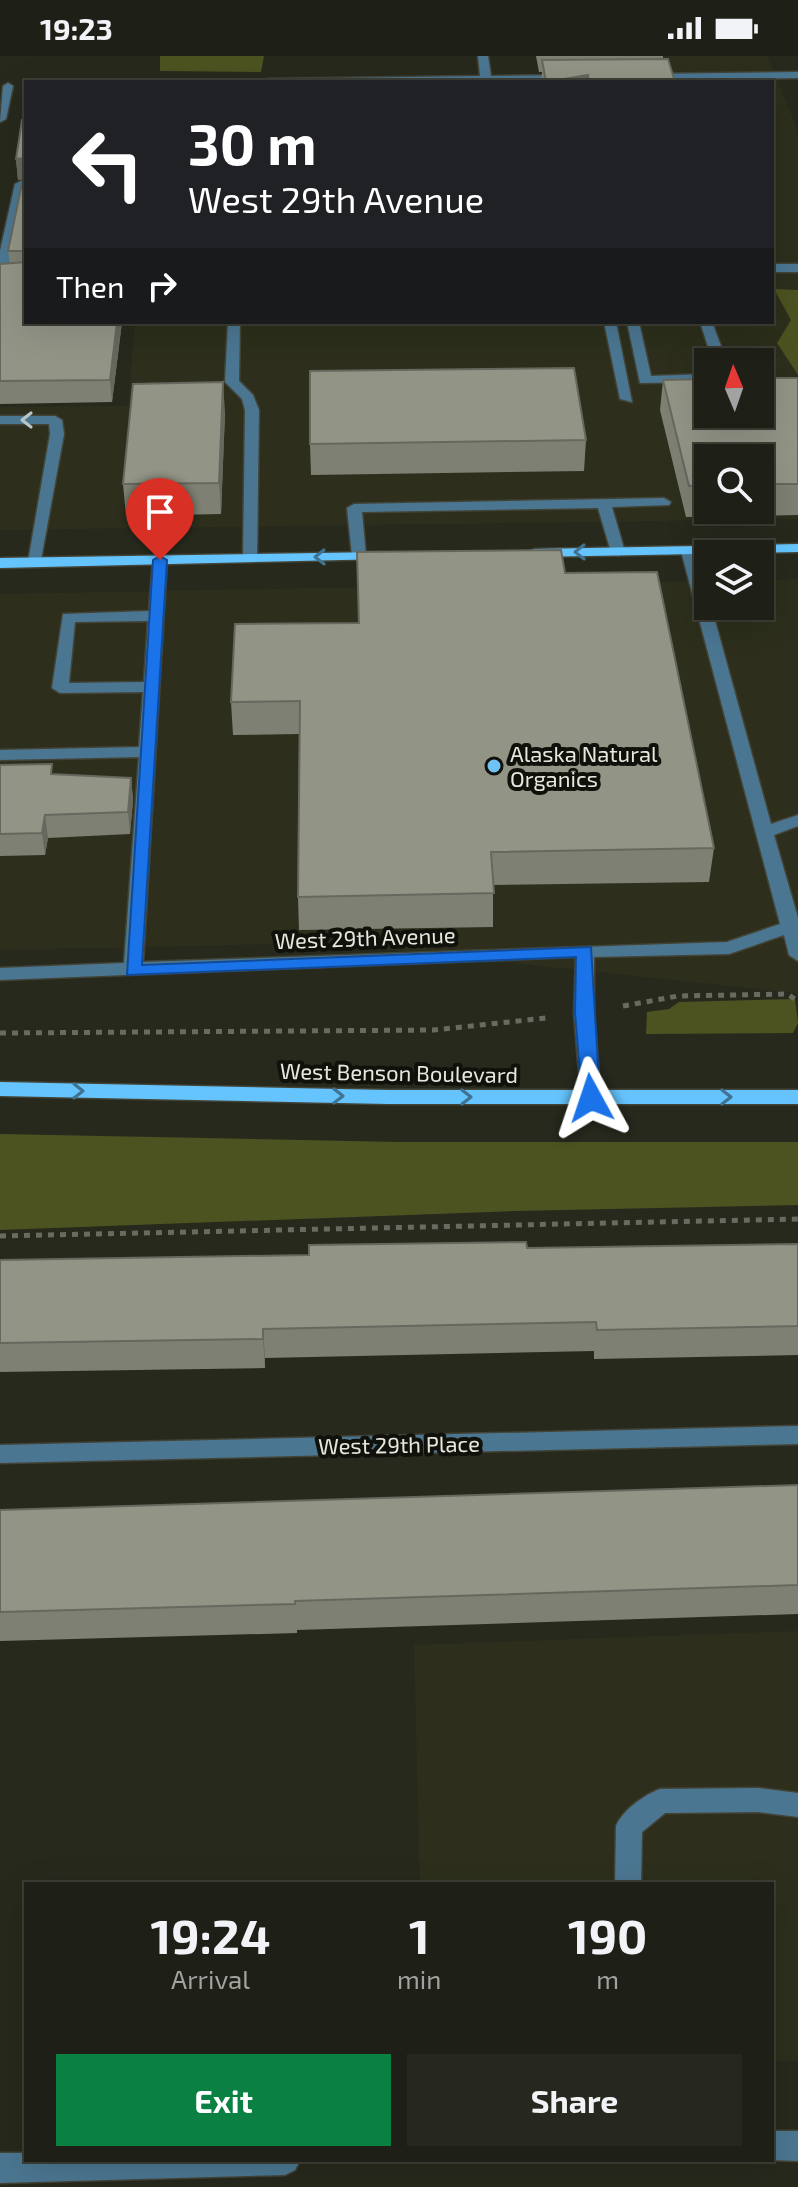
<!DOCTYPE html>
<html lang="en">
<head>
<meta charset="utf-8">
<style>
	body { margin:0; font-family:"Exo 2",sans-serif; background:#26271f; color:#f1f3f6; height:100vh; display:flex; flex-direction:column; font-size:30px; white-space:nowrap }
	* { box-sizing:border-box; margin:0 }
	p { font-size:26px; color:#a1a2a1 }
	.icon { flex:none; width:44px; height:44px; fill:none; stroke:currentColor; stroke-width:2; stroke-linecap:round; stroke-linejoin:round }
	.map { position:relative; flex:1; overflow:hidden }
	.details { position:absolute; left:24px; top:1826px; width:750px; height:280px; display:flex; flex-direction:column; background:#1e1f16; border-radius:0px; box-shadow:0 8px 32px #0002,0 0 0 2px #3c3d35 }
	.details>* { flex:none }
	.top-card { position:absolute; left:24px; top:24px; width:750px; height:244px; border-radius:0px; box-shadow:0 8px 32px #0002,0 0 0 2px #3c3d35; background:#202124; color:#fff; overflow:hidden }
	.needle { width:52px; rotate:358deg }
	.tools { position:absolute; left:694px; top:292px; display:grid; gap:16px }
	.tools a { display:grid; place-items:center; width:80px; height:80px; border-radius:0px; background:#1e1f16; box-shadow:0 8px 32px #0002,0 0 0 2px #3c3d35; font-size:40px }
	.pin { position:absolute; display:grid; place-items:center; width:68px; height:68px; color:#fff; margin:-82px -34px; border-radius:50% 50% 50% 0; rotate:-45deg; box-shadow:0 0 8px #0007 }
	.pin .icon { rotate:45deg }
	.me { position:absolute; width:88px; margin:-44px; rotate:355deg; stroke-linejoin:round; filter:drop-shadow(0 0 6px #0008) }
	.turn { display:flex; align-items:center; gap:28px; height:168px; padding:0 32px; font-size:36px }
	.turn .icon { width:104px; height:104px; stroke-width:2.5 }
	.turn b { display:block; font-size:56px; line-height:68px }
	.then { display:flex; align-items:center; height:76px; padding:0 32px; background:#0003; gap:16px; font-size:30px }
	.eta { display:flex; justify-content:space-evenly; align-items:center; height:136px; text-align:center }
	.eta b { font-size:48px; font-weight:700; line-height:56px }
	.action { display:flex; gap:16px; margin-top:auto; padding:16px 32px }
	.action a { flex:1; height:92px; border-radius:0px; background:#0b8043; color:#fff; font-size:32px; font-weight:700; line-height:92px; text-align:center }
	.action a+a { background:#26271f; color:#f1f3f6 }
	.status { display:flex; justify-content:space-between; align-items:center; height:56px; padding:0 40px; background:#1e1f16; direction:ltr }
	.status svg { height:22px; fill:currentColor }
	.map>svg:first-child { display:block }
</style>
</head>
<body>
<div class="status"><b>19:23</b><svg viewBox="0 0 49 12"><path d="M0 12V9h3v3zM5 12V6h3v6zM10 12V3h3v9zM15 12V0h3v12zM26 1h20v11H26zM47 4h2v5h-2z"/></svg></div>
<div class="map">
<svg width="798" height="2131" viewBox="0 0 798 2131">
	<rect width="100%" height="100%" fill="#28291d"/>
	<path fill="#2d2f1c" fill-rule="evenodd" d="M570 0H768L798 76V463L0 474V351L128 350 135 266H772V26H577ZM708 306H760V358H708ZM708 402H760V454H708Z
		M798 523V937L323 887 0 894V538L708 525V550H760V524Z
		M798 1575V2005H772V1828H420L414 1589Z"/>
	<path fill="#4d5221" d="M160 0H264L261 16 160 15Z
		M774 233 798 234V319L777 287 791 264Z
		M795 943 798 967 793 977 646 978 647 956 669 953 679 946Z
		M0 1078 400 1086H798V1149L515 1155 0 1174Z"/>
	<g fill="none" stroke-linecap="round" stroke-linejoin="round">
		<g stroke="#434438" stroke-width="3">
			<path id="minor" d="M478 0H488L491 20 566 19 571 22 566 25 262 26 267 23 480 20Z
				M798 16V22L646 24 641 21 646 18Z
				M8 27 13 30 6 63 0 66 3 30Z
				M21 125H26V132L7 219H26V227H0V195L15 128Z
				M772 208H798V216H772Z
				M228 266H240L239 325 253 339 259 354 257 502 250 506 243 502 245 354 242 343 225 326Z
				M604 266H616L632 346 620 343Z
				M627 266H639L651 320 708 318V326L640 327Z
				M700 266H712L727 306H713Z
				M0 360H55L62 364 64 378 40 509 35 510 28 506 50 378 49 368H0Z
				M664 442 671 446 669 449 612 451 625 496 618 500 611 496 598 452 362 456 366 500 359 504 352 500 347 452 354 448Z
				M688 491 695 495 708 550H711L771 768 798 759V770L774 779 798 862V905L789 899 784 879 729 898 594 901V957L601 1042 598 1047H584L581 1042 574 957 576 901 0 924V912L124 907 139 701 0 704V694L139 691 143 636 60 637 52 632 63 558 149 555 153 504 160 500 167 504 143 906 727 886 780 868 681 495ZM148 565 144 626 69 627 75 566Z
				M798 1370V1388L0 1407V1389Z
				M758 1732 798 1737V1761L758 1756 665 1757 642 1776 641 1828H615L616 1770C623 1754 644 1739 660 1733Z
				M772 2075H798V2105L771 2104Z
				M0 2097H26V2104H300L295 2114 285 2119 0 2127Z"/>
		</g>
		<g stroke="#434438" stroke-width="3">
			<path id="major" d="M798 488V496L534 501 527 497 534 493Z
				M382 496 389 500 387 503 0 512V502Z
				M0 1026 388 1034H798V1048H388L0 1040Z"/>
		</g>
		<path stroke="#6a6b60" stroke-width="5" stroke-dasharray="6 6" stroke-linecap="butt" d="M623 950 678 940 787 938 798 945
			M0 977 434 974 546 962
			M0 1180 798 1163"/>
		<use href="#minor" fill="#4b7691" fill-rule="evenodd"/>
		<use href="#major" fill="#65c4fd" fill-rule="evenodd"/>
	</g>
	<path fill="#7e8073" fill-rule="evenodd" d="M536 0H663V3L675 26H541L542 16H539Z
		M26 64V266H122L112 346 0 348V208L10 207 8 195 23 123 18 124 16 103Z
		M798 322V459L686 461 660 354 663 324ZM708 402H760V454H708Z
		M225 356 221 458 126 460 123 428Z
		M586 384 584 415 311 419 310 388Z
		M565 517 714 792 709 826 493 829V871L299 874 298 841 299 678 233 679 231 646 359 567Z
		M0 709 53 718 131 722 133 744 130 778 48 782 45 799 0 800Z
		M798 1188V1299L594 1303V1295L265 1302V1312L0 1316V1204L309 1199 527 1192Z
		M798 1429V1558L297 1574V1577L0 1585V1454Z"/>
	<path fill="#66685e" d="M588 19 587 26H551Z
		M25 102 26 122 18 124 16 103Z
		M117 266H122L112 346 110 324Z
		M223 326 225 356 221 458 219 427Z
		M131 722 133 744 130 778 128 756Z
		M45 759 48 782 45 799 42 777Z
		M263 1273 265 1302V1312L263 1283Z"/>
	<path fill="#929586" stroke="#66685e" stroke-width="2" d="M668 3 675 26H589L588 19 546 26 542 4Z
		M22 64H26V104L25 102 16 103Z
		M26 108V201V195H8Z
		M26 206V266H117L110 324 0 325V208Z
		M574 312 586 384 310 388V315Z
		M760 322H798V428H760V402H708V429L689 430 663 324 708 323V358H760Z
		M223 326 219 427 123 428 133 328Z
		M561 494 565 517 657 516 714 792 491 796 494 837 298 841 300 645 231 646 235 568 359 567 357 496Z
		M52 708 51 718 131 722 128 756 45 759 42 777 0 778V709Z
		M526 1186 527 1192 798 1188V1270L597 1274 596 1266 263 1273V1283L0 1287V1204L309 1199V1189Z
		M798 1429V1529L295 1545V1548L0 1556V1454Z"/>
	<defs><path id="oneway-chevron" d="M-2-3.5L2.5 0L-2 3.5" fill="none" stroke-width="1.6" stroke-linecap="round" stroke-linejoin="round" transform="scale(2)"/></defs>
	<use stroke="#b8c5c8" href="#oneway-chevron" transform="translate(27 364) rotate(180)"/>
	<g stroke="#3f7391">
		<use href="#oneway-chevron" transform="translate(580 496) rotate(179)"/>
		<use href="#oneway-chevron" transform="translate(320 501) rotate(179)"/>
		<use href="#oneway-chevron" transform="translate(78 1035) rotate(1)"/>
		<use href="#oneway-chevron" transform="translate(338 1040) rotate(1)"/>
		<use href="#oneway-chevron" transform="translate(466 1041)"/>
		<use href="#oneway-chevron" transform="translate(726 1041)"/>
	</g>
	<path fill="#1a73e8" stroke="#114b97" stroke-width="2" d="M160 500 167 504 142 909 591 891 600 1042 597 1047 591 1049 582 1042 575 957 576 901 127 919 153 504Z"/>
	<circle fill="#6fc2f4" stroke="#11110c" stroke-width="3" cx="494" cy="710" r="8"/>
	<g text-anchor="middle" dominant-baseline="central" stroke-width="8" stroke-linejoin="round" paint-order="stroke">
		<g font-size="22" fill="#e6e7df" stroke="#11110c" text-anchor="start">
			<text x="510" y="697">Alaska Natural<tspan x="510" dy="25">Organics</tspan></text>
		</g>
		<g font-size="22" fill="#e6e7df" stroke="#11110c">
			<text transform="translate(365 881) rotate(-2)">West 29th Avenue</text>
			<text transform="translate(399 1016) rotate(1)">West Benson Boulevard</text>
			<text transform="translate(399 1388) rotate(-1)">West 29th Place</text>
		</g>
	</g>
</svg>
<div class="tools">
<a><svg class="needle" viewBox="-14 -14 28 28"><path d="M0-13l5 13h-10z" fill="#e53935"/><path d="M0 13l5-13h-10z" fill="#a1a2a1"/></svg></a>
<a><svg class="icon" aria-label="search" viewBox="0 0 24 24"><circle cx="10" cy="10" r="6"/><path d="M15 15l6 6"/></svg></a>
<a><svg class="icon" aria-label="layers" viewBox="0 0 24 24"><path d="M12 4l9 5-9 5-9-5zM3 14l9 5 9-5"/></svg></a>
</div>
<div class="pin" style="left:160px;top:504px;background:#d93025"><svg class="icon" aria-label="arrive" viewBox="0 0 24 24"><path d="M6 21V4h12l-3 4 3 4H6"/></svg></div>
<svg class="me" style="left:591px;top:1042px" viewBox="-20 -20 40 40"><path d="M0-17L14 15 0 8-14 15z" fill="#1a73e8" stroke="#fff" stroke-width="4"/></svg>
<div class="top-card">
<div class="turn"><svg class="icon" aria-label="left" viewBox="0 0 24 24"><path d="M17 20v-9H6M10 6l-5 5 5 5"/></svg><div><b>30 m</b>West 29th Avenue</div></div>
<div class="then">Then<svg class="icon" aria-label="right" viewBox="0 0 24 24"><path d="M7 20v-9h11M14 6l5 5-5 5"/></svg></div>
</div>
<section class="details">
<div class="eta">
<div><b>19:24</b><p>Arrival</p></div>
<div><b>1</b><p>min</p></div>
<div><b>190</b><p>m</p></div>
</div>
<div class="action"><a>Exit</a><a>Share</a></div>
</section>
</div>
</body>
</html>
